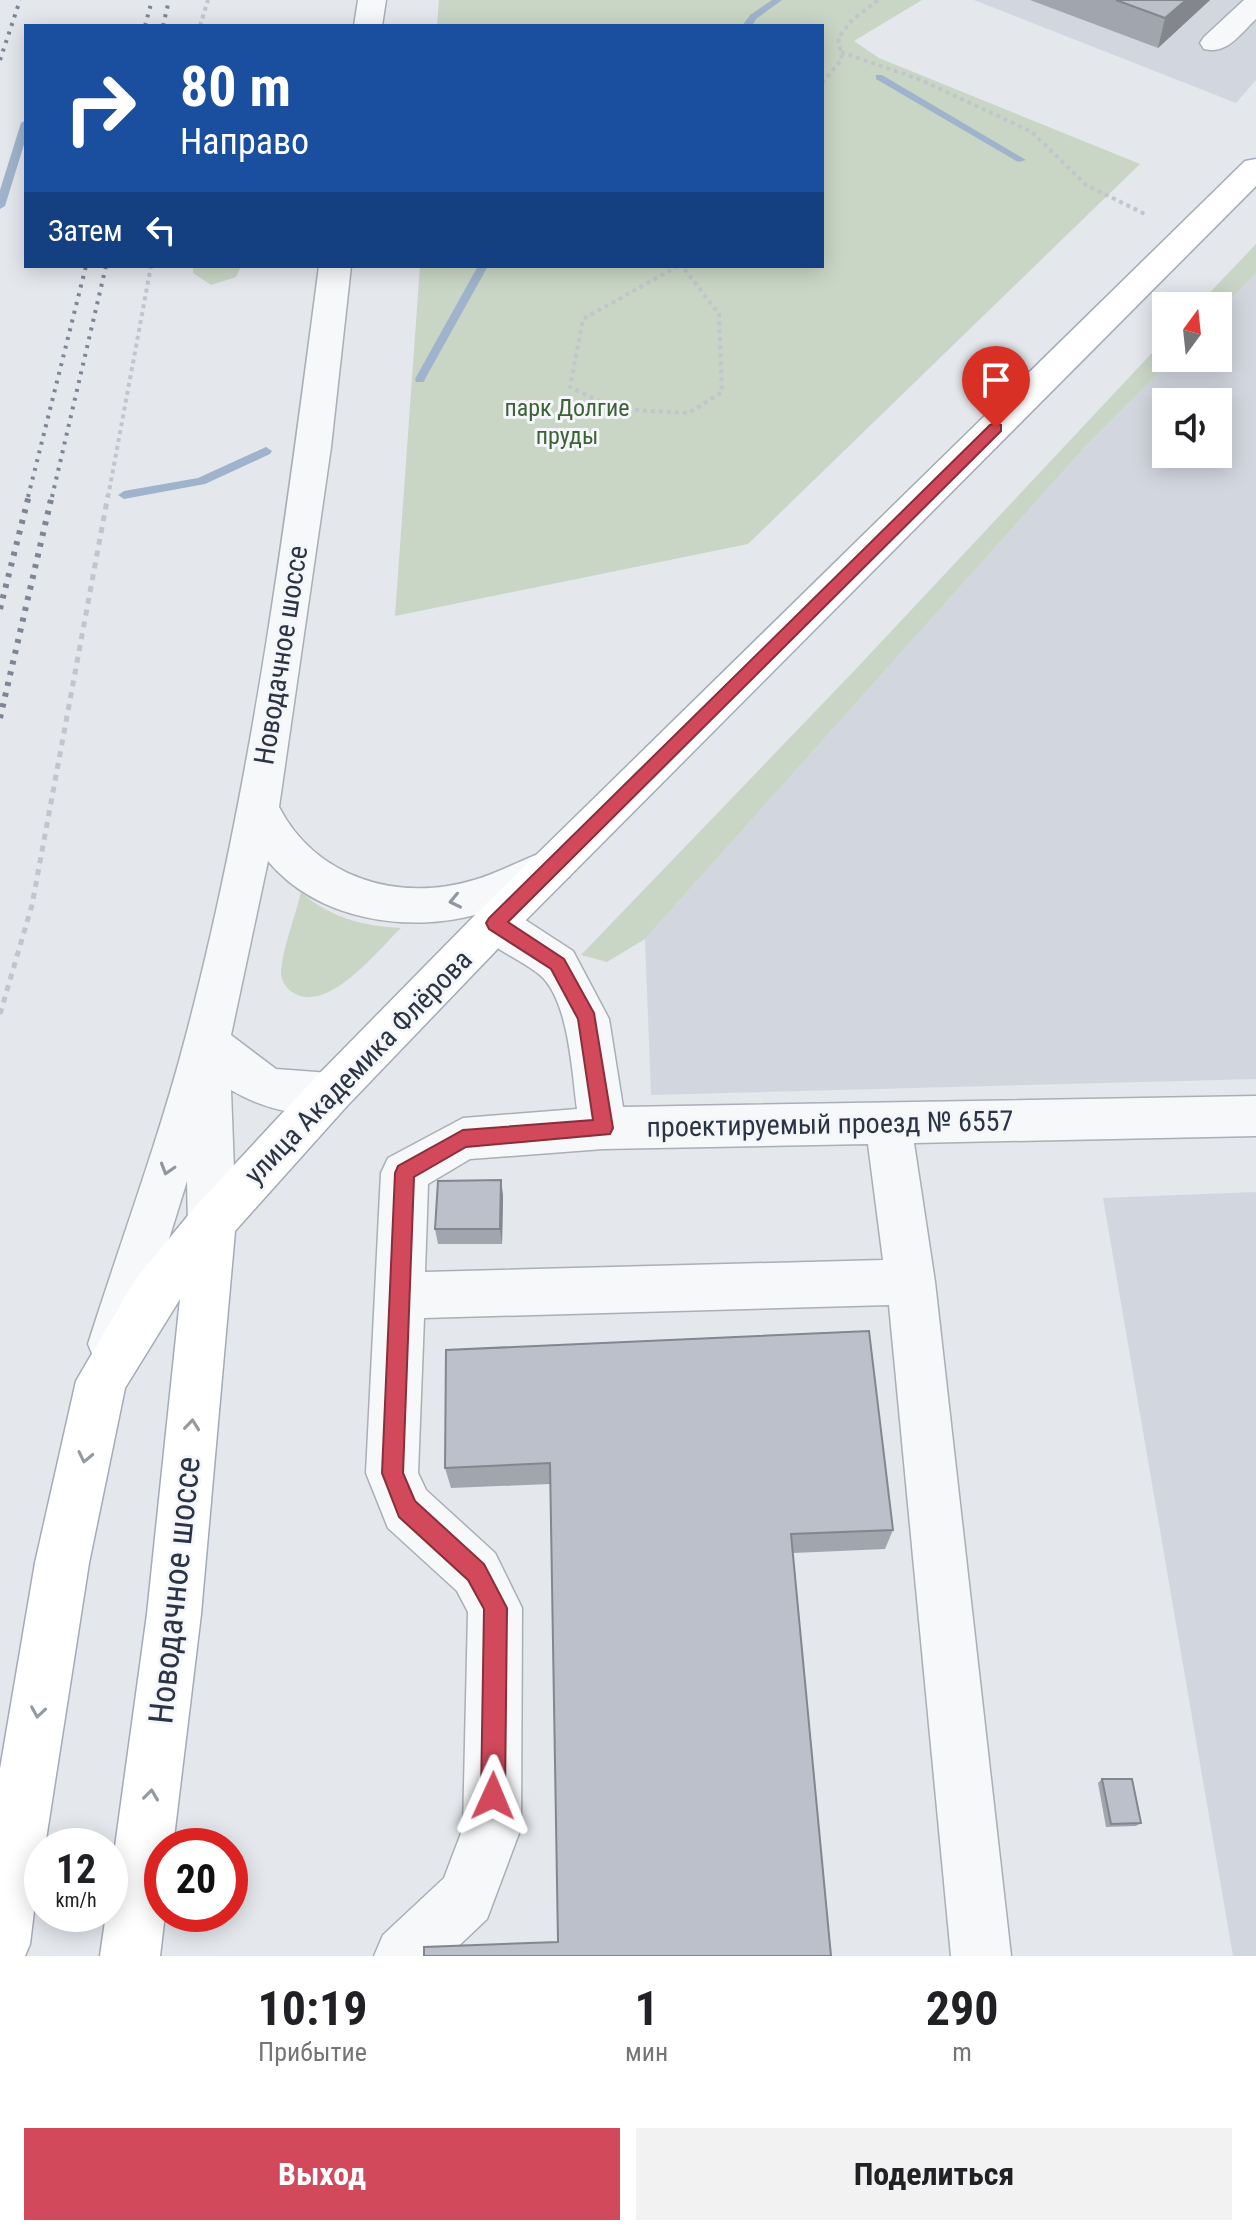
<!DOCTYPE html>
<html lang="ru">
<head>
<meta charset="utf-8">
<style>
	body { margin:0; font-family:"Roboto Condensed",sans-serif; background:#f2f2f2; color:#202124; height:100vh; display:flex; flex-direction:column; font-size:30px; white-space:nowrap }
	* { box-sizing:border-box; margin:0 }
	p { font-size:26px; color:#757577 }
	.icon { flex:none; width:44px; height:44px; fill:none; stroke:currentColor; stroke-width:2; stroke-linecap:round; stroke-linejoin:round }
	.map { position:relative; height:1956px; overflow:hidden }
	.sheet { display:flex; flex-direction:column; background:#fff; flex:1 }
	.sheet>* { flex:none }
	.hud { position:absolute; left:24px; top:24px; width:800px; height:244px; border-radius:0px; box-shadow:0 4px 20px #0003; background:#1a4fa0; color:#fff; overflow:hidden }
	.needle { width:52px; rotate:15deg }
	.fabs { position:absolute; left:1152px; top:292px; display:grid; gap:16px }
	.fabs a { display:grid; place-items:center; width:80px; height:80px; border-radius:0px; background:#fff; box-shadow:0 4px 20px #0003; font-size:40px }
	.speed { position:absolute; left:24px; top:1828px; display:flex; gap:16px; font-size:40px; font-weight:700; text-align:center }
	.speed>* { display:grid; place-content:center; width:104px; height:104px; border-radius:50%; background:#fff; box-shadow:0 4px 20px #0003; line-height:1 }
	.speed small { font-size:20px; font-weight:400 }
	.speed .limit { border:12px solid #d22; background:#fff; color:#111 }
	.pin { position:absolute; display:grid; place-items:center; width:68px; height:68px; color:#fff; margin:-82px -34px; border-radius:50% 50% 50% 0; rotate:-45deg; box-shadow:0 0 8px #0007 }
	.pin .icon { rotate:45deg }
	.me { position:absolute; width:88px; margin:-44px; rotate:1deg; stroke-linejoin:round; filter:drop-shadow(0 0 6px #0008) }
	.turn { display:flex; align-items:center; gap:28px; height:168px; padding:0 24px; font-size:36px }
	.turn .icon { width:104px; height:104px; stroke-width:2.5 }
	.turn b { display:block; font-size:56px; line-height:68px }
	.then { display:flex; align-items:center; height:76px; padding:0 24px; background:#0003; gap:16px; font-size:30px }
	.eta { display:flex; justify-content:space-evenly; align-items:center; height:136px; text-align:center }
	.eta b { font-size:48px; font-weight:700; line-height:56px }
	.cta { display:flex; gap:16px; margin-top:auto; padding:16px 24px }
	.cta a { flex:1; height:92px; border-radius:0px; background:#d1495b; color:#fff; font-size:32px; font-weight:700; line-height:92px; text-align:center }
	.cta a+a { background:#f2f2f2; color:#202124 }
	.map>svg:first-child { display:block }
</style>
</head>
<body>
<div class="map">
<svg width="1256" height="1956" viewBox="0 0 1256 1956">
	<rect width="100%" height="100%" fill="#e4e7ec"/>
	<path fill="#d2d6de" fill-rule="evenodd" d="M974 0H1256V80L1236 103Z
		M1256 273V1079L651 1095 645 939 1083 449 1173 358H1218V312ZM1166 402H1218V454H1166Z
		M1256 1192V1956H1233L1103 1198Z"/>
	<path fill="#c9d6c5" d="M439 0H922L854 41 879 58 1140 164 748 544 395 616 420 266H822V26H437Z
		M1256 244V273L1218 312V306H1197Z
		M193 266H241L236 277 211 285 193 273Z
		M1166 338V358H1173L1083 449 645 939 607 962 581 955 854 671Z
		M301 892C330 918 363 926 401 928 378 950 327 1016 292 992 285 987 281 980 281 971 283 946 295 918 301 892Z"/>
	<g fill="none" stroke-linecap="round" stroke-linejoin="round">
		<path fill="#9fb4cc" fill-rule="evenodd" d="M772 0H782L756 19 752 26H742L750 15Z
			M876 75H882L1026 160 1018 162 876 79Z
			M26 120V138L5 206 0 209V190L21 123Z
			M478 266H488L425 379 424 382H416L415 379Z
			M266 447 272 451 270 454 205 484 124 499 118 495 124 491 198 478Z"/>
		<g stroke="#a9aeb7" stroke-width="3">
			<path id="minor" d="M358 0H386L382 26H354Z
				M1244 0H1256V19C1240 34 1227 55 1204 49L1200 43 1204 37Z
				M319 266H351L331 447 279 807C316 878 398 903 474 880 501 872 527 857 554 848L569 853 575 865 569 877 499 907 510 910 573 951 609 1019 623 1107 1256 1096V1136L914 1143 935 1282 1011 1956H951L889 1305 424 1318 418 1473 426 1490 495 1553 522 1608 521 1828 487 1919 448 1956H374L383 1935 444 1878 463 1828 468 1612 457 1591 388 1528 366 1473 381 1173 388 1158 463 1118 577 1109C572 1073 569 1000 540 975 519 957 487 949 473 923L478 914C408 934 317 920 268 861L231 1035 276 1069 330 1073 346 1079 353 1093 346 1107C309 1121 265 1110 231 1090L236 1223 229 1239 212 1245 195 1239 188 1223 187 1181 131 1361 113 1368 95 1361 88 1344C120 1243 158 1142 185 1039 252 786 285 525 319 266ZM868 1144 883 1260 425 1272 428 1184 470 1159 603 1149Z"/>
		</g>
		<g stroke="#a3abb8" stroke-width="3">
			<path id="major" d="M1256 159V186L510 936 346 1107 235 1231 201 1614 173 1846H162V1914H165L160 1956H100L106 1914H110V1883L147 1614 180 1299 125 1388 89 1563 45 1846H42L30 1944 25 1956H0V1769L35 1563 76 1381 135 1280 195 1207 314 1079 480 910 1245 161Z"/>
		</g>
		<path stroke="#c2c5cb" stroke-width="4" stroke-dasharray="4 4" stroke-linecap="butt" d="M200 26 208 0
			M841 52 921 80 1032 132 1086 185 1147 215
			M822 83 842 59 838 38 851 21 878 0
			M678 266 583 319 570 387 615 409 689 413 722 392 719 314 682 266
			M108 497 151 266"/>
		<path stroke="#c2c5cb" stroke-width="5" stroke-dasharray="6 6" stroke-linecap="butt" d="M0 1014 32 905 108 495"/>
		<use href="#minor" fill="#f7f8fa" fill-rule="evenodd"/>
		<use href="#major" fill="#fff" fill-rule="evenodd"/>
		<path stroke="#7d8696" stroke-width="4" stroke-dasharray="3 6" stroke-linecap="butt" d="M145 26 152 0
			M163 26 169 0
			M0 60 20 0
			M28 497 86 266
			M52 497 106 266"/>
		<path stroke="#7d8696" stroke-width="6" stroke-dasharray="4 7" stroke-linecap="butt" d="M0 609 29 495
			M0 718 52 495"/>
	</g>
	<path fill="#a1a5ae" d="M1030 0H1210L1158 48Z
		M503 1195 502 1244H438L435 1229Z
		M446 1350 893 1530 885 1549 793 1553 550 1484 451 1488 445 1468Z
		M1102 1779 1141 1823 1136 1826 1106 1827 1098 1783Z"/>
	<path fill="#83868d" d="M1186 0H1210L1158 48 1165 18Z
		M501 1180 503 1195 502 1244 500 1229Z"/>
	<path fill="#bbc0ca" stroke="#83868d" stroke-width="2" d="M1116 0H1186L1165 18Z
		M501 1180 500 1229H435L438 1181Z
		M869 1331 893 1530 791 1534 831 1956H424V1947L558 1942 550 1463 445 1468 446 1350Z
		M1102 1779H1132L1141 1823 1111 1824Z"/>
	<defs><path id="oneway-chevron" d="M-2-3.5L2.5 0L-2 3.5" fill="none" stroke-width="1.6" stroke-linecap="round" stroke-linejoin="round" transform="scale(2)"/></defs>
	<g stroke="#9196a0">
		<use href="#oneway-chevron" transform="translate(455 901) rotate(168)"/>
		<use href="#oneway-chevron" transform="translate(167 1169) rotate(107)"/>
	</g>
	<g stroke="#959aa2">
		<use href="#oneway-chevron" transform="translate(192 1425) rotate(-84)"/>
		<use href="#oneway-chevron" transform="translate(85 1457) rotate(102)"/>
		<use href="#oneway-chevron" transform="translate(38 1712) rotate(99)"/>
		<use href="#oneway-chevron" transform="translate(151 1795) rotate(-83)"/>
	</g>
	<path fill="#d1495b" stroke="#882f3b" stroke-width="2" d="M996 423 1001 425V431L508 922 564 959 594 1013 613 1128 610 1134 466 1147 414 1177 403 1473 415 1501 484 1564 507 1608 505 1796 501 1805 493 1808 484 1805 481 1796 484 1609 468 1580 399 1517 382 1473 395 1173 398 1166 463 1130 593 1120 578 1019 551 969 489 929 486 923 489 918 990 425Z"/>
	<g text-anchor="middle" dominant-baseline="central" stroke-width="6" stroke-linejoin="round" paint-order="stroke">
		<g font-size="24" fill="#3f6138" stroke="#f4f6f9">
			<text x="567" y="408">парк Долгие<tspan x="567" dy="28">пруды</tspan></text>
		</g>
		<g font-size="28" fill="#2b3445" stroke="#f4f6f9">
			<text transform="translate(281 655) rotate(-81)">Новодачное шоссе</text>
			<text transform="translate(358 1067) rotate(-46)">улица Академика Флёрова</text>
			<text transform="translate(830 1124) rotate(-1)">проектируемый проезд № 6557</text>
		</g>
		<g font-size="34" fill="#2b3445" stroke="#f4f6f9">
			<text transform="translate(174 1590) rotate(-84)">Новодачное шоссе</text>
		</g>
	</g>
</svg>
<div class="fabs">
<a><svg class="needle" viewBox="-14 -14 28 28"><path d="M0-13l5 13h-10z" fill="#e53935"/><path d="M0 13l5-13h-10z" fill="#757577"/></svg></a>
<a><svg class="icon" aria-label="sound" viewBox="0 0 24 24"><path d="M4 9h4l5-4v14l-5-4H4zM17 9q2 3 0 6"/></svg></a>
</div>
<div class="speed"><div>12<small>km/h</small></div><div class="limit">20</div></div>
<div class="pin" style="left:996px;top:428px;background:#d93025"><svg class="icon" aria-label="arrive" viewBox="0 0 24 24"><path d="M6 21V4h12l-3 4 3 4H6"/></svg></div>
<svg class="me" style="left:493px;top:1796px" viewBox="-20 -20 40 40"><path d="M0-17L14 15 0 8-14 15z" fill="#d1495b" stroke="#fff" stroke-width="4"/></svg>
<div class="hud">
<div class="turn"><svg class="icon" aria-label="right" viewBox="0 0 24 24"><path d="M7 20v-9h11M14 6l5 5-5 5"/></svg><div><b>80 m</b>Направо</div></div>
<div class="then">Затем<svg class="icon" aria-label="left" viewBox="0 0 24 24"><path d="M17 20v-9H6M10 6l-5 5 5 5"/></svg></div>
</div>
</div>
<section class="sheet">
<div class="eta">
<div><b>10:19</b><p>Прибытие</p></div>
<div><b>1</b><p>мин</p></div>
<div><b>290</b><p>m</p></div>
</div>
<div class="cta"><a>Выход</a><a>Поделиться</a></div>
</section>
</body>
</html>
